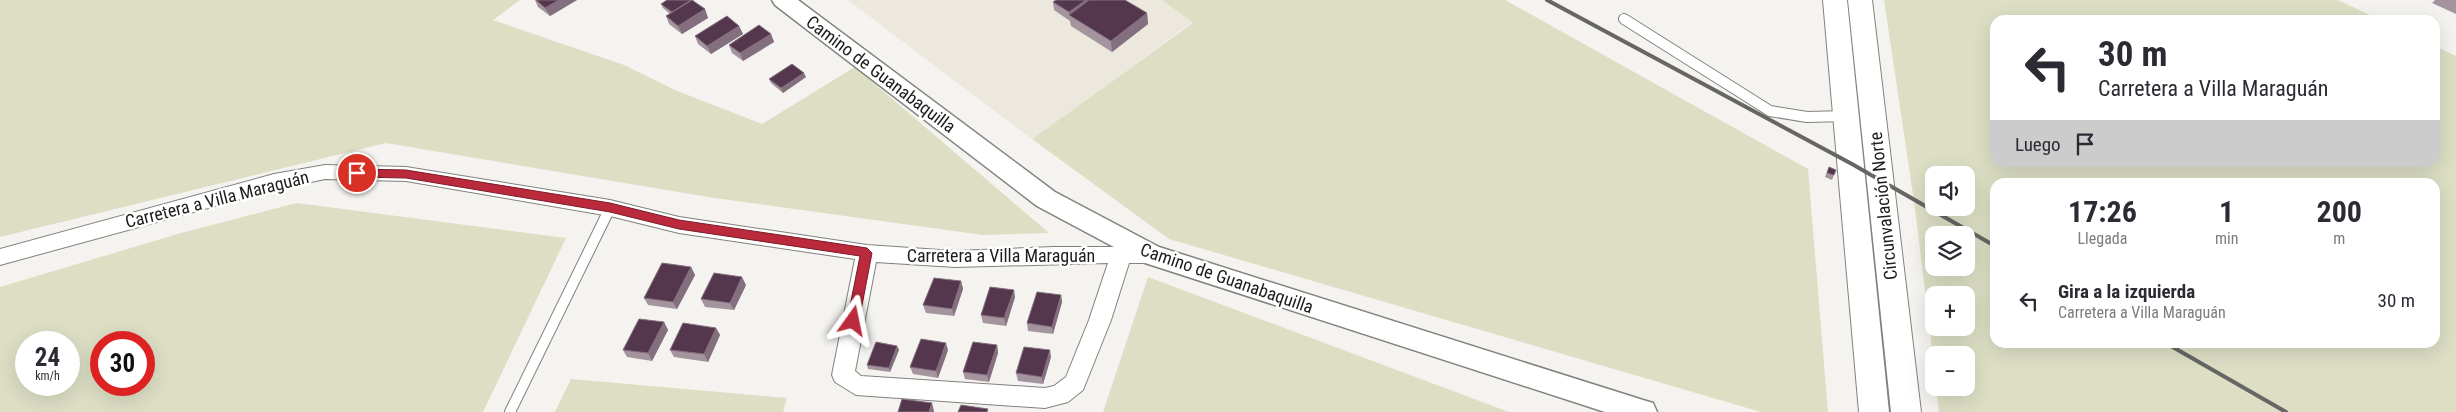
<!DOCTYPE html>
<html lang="es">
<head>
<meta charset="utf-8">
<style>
	body { margin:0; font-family:"Roboto Condensed",sans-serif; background:#f2f2f3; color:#2b2b33; height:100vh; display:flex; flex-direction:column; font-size:19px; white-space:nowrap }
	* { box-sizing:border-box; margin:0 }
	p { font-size:16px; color:#7c7c81 }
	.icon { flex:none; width:28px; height:28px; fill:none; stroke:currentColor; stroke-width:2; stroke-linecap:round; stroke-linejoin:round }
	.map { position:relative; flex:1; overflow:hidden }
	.panel { position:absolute; left:1990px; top:178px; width:450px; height:170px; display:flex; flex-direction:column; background:#fff; border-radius:15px; box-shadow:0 5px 20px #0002 }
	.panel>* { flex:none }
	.guide { position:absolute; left:1990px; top:15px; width:450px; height:152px; border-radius:15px; box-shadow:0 5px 20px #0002; background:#fff; color:#2b2b33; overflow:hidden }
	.tools { position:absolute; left:1925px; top:166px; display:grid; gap:10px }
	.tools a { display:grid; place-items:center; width:50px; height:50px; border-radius:10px; background:#fff; box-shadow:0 5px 20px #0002; font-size:25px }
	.speed { position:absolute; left:15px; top:331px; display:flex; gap:10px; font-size:25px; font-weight:700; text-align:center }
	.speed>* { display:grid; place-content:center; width:65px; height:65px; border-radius:50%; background:#fff; box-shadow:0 5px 20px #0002; line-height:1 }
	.speed small { font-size:12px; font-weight:400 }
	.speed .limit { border:8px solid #d22; background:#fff; color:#111 }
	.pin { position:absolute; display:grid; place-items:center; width:42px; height:42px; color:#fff; margin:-21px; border:2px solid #fff; border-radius:50%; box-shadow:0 1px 5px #0007 }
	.me { position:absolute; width:55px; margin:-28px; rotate:12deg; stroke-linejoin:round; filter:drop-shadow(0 0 4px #0008) }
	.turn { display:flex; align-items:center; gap:18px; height:105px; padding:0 25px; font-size:22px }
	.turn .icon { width:65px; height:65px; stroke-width:2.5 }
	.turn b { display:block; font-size:35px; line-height:42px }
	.then { display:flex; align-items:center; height:48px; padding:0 25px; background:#0003; gap:10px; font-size:19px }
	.eta { display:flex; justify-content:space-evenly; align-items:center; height:85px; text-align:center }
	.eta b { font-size:30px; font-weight:700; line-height:35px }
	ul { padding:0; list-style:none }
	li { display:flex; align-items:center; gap:15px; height:75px; padding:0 25px }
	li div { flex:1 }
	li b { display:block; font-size:19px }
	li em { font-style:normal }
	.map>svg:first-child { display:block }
</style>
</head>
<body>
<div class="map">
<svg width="2456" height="412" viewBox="0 0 2456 412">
	<rect width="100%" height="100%" fill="#f4f3ef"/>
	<path fill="#ece8dd" d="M848 0H1162L1193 22 1032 139Z"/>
	<path fill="#dcdfc4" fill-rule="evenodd" d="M0 0H520L493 20 624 65 675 90 762 124 855 67 1049 233 983 235 708 197 386 143 0 237Z
		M1162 0H1505L1808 169 1828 412H1761L1169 239 1032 139 1193 23Z
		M1884 0H2338L2380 20H1995V162H2435V46L2456 56V412H1939L1936 388H1966V355H1934V365L1915 208ZM1934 175H1966V208H1934ZM2435 182V342H1995V182ZM1934 235H1966V268H1934ZM1934 295H1966V328H1934Z
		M297 203 566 238 483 412H0V287L181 233ZM69 342V385H26V342ZM144 342V385H101V342Z
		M1148 277 1509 412H1103Z
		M571 379 787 398 783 412H555Z"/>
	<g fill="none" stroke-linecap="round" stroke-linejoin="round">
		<g stroke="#82817d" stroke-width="12">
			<path id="service" d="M1624 19 1770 111 1807 117 1845 116
				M510 412 610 208"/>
		</g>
		<g stroke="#82817d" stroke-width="2">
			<path id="minor" d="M325 165 406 167 610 200 679 217 867 245 955 251 1053 247H1151L1158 249 1161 255 1158 261 1151 263H1129L1111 320 1083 390 1068 402 1045 408 856 395 835 382 832 375 855 259 679 233 610 216 406 181 325 179 274 190 0 265V249L274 174ZM876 262 955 267 1108 263 1089 320 1066 377 1054 386 1045 388 861 376 855 371Z"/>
		</g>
		<g stroke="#82817d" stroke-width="3">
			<path id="tertiary" d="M772 0H798L1055 192 1159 247 1643 400 1653 403 1657 412H1605L1142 262 1037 206 775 5Z"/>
		</g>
		<g stroke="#82817d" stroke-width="2">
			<path id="trunk" d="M1823 0H1847L1889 412H1859Z
				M1848 0H1872L1921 412H1891Z"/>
		</g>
		<use href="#service" stroke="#fff" stroke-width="10"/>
		<use href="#minor" fill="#fff" fill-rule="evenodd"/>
		<use href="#tertiary" fill="#fff" fill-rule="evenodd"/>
		<use href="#trunk" fill="#fff" fill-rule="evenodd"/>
		<path stroke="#676664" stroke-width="4" d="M1547 0 1852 164 1995 246
			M2164 342 2286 412"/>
	</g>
	<path fill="#a4949e" d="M535 0H577L550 16 538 7Z
		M2435 0H2456V14L2432 3Z
		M1053 2 1147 13 1148 24 1112 52 1071 26 1070 21 1054 10Z
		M661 4 705 9 708 18 682 34 669 24 666 16 670 14 663 8Z
		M739 26 743 34 711 54 698 44 695 36Z
		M771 34 774 42 743 61 732 53 729 45Z
		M806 77 783 93 771 83 769 79Z
		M1829 167 1834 175 1832 180 1825 177Z
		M691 267 695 275 677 309 648 305 644 298Z
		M961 281 963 289 954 316 926 313 923 305Z
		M746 285 734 310 705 307 701 299Z
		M1061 295 1062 302 1053 334 1028 331 1027 323Z
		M1015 297 1006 326 983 323 981 315Z
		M664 322 668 330 652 361 627 357 623 350Z
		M716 328 720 335 708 362 674 357 670 350Z
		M997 345 998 353 989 382 965 379 963 372Z
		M897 346 899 350 890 372 868 369 867 365Z
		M948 350 938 378 913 374 910 367Z
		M1051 357 1043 384 1018 381 1016 373Z"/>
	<path fill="#846f7e" d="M559 0H577L550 16 545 8Z
		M1086 0H1098L1069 15V12Z
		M705 9 708 18 682 34 678 26Z
		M1147 13 1148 24 1112 52 1111 41Z
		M739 26 743 34 711 54 707 46Z
		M771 34 774 42 743 61 740 53Z
		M804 73 806 77 783 93 781 88Z
		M691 267 695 275 677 309 673 302Z
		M742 277 746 285 734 310 730 303Z
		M961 281 963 289 954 316 952 309Z
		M1014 290 1015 297 1006 326 1004 318Z
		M1061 295 1062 302 1053 334 1052 327Z
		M664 322 668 330 652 361 648 353Z
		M716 328 720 335 708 362 704 354Z
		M946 343 948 350 938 378 936 371Z
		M997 345 998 353 989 382 987 375Z
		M897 346 899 350 890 372 889 368Z
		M1050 350 1051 357 1043 384 1042 377Z
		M932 403 934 411V412H929Z"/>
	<path fill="#54364d" stroke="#846f7e" d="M536 0H559L545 8Z
		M667 0H691L672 12 661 4Z
		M692 0 705 9 678 26 666 16Z
		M1056 0H1086L1069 12 1053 2Z
		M1089 0H1125L1147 13 1111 41 1069 15Z
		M727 16 739 26 707 46 695 36Z
		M759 25 771 34 740 53 729 45Z
		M792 64 804 73 781 88 769 79Z
		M1829 167 1836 170 1834 175 1827 173Z
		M662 263 691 267 673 302 644 298Z
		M714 273 742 277 730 303 701 299Z
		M934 278 961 281 952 309 923 305Z
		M990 287 1014 290 1004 318 981 315Z
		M1037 292 1061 295 1052 327 1027 323Z
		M639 319 664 322 648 353 623 350Z
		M683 323 716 328 704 354 670 350Z
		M921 339 946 343 936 371 910 367Z
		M876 342 897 346 889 368 867 365Z
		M973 342 997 345 987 375 963 372Z
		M1024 347 1050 350 1042 377 1016 373Z
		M902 399 932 403 929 412H898Z
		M961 405 988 409 987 412H958Z"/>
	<path fill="#bb2a3c" stroke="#7a1b27" d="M357 169 406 170 610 203 679 220 867 248 872 253 859 321 853 326 847 321 860 256 679 229 610 212 406 178 357 177 352 173Z"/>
	<g text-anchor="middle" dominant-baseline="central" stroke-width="5" stroke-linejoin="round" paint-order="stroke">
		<g font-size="18" fill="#1d1d1b" stroke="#fff">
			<text transform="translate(881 74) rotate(37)">Camino de Guanabaquilla</text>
			<text transform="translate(217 199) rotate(-14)">Carretera a Villa Maraguán</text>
			<text transform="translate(1883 206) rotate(-96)">Circunvalación Norte</text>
			<text x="1001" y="255">Carretera a Villa Maraguán</text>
			<text transform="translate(1227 278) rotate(19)">Camino de Guanabaquilla</text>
		</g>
	</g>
</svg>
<div class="tools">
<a><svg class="icon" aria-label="sound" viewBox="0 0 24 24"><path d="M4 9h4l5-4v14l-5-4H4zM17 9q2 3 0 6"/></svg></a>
<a><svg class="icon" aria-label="layers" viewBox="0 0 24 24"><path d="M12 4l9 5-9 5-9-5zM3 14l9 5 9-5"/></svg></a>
<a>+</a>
<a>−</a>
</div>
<div class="speed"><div>24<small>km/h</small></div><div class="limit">30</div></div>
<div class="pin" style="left:357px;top:173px;background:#d93025"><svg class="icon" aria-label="arrive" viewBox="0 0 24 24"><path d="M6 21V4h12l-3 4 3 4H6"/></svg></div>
<svg class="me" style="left:853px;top:321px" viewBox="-20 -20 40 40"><path d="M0-17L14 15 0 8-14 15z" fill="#bb2a3c" stroke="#fff" stroke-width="4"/></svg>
<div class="guide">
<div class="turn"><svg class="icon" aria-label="left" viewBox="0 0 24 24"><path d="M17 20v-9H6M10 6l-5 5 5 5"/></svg><div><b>30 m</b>Carretera a Villa Maraguán</div></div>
<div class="then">Luego<svg class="icon" aria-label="arrive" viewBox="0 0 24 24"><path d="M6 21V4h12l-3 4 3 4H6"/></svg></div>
</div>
<section class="panel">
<div class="eta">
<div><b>17:26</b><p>Llegada</p></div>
<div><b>1</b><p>min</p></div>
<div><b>200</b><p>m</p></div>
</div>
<ul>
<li><svg class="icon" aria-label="left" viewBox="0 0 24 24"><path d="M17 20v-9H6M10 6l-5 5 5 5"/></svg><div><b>Gira a la izquierda</b><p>Carretera a Villa Maraguán</p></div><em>30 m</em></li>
</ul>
</section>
</div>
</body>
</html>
